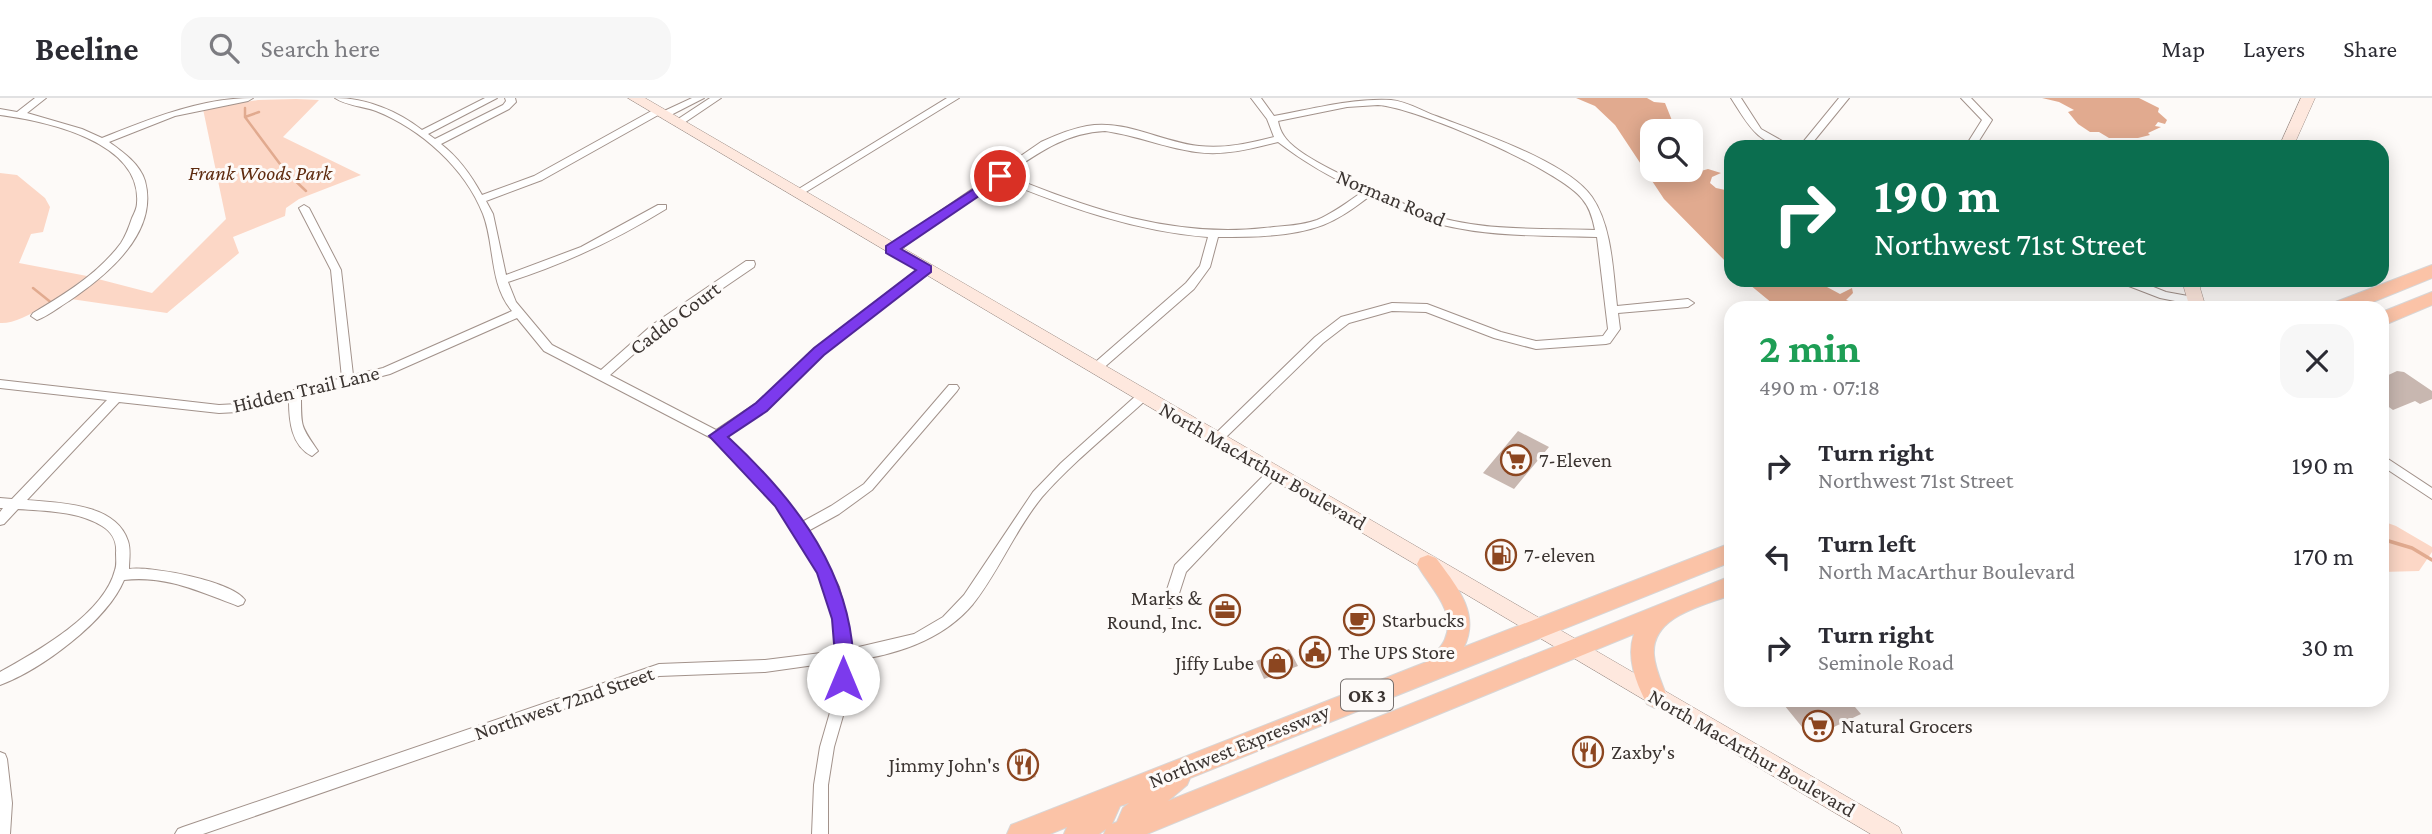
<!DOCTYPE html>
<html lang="en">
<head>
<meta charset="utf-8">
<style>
	body { margin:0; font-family:"Crimson Pro",serif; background:#f7f7f7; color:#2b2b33; height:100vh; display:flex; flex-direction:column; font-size:26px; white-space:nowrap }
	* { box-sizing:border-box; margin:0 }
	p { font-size:23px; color:#7c7c81 }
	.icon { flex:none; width:38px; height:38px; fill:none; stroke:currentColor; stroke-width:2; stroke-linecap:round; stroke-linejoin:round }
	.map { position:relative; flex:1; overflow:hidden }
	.panel { position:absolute; left:1724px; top:203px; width:665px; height:406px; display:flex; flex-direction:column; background:#fff; border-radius:21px; box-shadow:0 4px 18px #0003 }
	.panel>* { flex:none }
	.hud { position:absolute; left:1724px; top:42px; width:665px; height:147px; border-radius:21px; box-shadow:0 4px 18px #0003; background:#0b6e4f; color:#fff; overflow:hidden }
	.tools { position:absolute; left:1640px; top:21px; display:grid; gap:14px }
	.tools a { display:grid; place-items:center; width:63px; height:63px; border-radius:14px; background:#fff; box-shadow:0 4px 18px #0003; font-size:35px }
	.pin { position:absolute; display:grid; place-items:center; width:60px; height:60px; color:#fff; margin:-30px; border:4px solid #fff; border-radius:50%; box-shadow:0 2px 7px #0007 }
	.me { position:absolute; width:77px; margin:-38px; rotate:0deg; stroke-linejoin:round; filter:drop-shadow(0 0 5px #0008) }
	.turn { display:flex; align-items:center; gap:24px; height:147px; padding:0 35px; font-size:32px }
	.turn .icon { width:91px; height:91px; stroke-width:2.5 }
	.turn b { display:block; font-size:49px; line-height:60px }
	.round { display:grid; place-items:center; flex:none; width:74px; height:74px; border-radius:21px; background:#f7f7f7 }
	.head { display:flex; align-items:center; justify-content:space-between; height:119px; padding:0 35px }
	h1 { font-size:42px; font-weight:700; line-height:52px; color:#1e9e55 }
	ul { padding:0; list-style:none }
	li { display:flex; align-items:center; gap:21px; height:91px; padding:0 35px }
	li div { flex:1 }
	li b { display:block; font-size:26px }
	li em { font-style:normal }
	header { display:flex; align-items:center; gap:42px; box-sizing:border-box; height:98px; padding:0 35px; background:#fff; border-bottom:2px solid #e1e1e2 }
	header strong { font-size:33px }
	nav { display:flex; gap:38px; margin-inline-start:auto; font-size:24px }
	.search { width:490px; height:63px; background:#f7f7f7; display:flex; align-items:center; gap:18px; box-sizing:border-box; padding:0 24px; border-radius:21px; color:#7c7c81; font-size:26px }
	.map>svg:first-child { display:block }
</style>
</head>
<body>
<header>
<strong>Beeline</strong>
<div class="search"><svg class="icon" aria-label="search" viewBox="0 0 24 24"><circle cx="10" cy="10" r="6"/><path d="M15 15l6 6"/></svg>Search here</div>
<nav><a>Map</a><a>Layers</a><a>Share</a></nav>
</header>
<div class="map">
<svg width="2432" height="736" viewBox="0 0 2432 736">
	<rect width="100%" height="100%" fill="#fdfaf8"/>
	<path fill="#fcd7c6" d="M296 1 319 2 283 39 361 77 299 101 286 110 285 118 233 139 239 155 167 215 71 201 98 181 152 195 226 121 203 11 258 2Z
		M0 75 17 77 45 100 50 109 43 134 31 136 19 165 87 178C68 193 23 227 0 225Z
		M2382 423 2396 428 2432 449V454L2419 473 2382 474Z"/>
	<path fill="#e1aa8f" d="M1576 0H1647L1654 4 1665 5 1673 25 1666 33H1652V72H1690L1691 63 1701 73 1708 71 1721 75 1712 79 1710 85 1716 90 1730 93 1731 169 1664 101 1615 27 1595 8Z
		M2042 0H2139L2159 10 2158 14 2167 22 2165 26 2158 24 2155 28 2161 29 2148 35 2150 37 2138 40H2109L2099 34H2090L2078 26 2068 14 2074 12 2059 4Z
		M1744 182H1823L1827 189 1840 196 1852 190 1853 195 1846 202 1869 210H1778Z"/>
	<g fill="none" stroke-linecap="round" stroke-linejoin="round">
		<path stroke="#e1aa8f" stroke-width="2.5" d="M245 10V19L286 74 306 93
			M245 19 259 14
			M2221 48 2226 49
			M33 190 53 206"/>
		<path stroke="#e1aa8f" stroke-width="3.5" d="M2382 441 2412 450 2432 462"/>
	</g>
	<path fill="#c8b7b0" d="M2397 273 2404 274 2432 293V301L2420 306 2415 303 2393 312 2382 304V280Z
		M1518 333 1549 349 1514 391 1483 375Z
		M1289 551 1298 568 1264 581 1256 563Z
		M1780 602H1849L1861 616 1811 640Z
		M1026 650 1036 679 1021 683 1010 656Z"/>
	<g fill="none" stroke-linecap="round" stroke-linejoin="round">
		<g stroke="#a2928b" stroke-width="2">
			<path id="minor" d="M35 0H46L27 15 82 31 102 40C150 21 200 0 253 0L248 3 175 18 109 44C123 54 140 66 145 83 159 135 107 177 69 203 59 209 48 218 37 222L31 218 33 215C65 196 99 175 121 145 126 137 129 129 132 120 134 116 137 110 137 105 142 43 45 23 0 17V11L17 14Z
				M335 0C366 0 398 13 422 32L485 0H497L428 36 435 41 503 7 506 3 505 0H515L516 4 509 11 441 46C459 60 471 77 482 97L534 78 655 11H661L662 14 692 0H704L667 19H661L660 16 542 82 486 103 493 116 506 177 581 149 658 107H666V111C616 142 564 166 508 184L516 204 552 247 601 272 652 227 746 163H754L755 166 754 169 660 233 610 277 716 332 767 298 815 250 922 168H930L931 171 930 174 823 256 775 304 725 339 771 385 802 424 831 408 864 386 949 287H957L959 290 957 293 872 392 839 416 808 433 839 489 847 521 850 551 914 536 943 519 964 497 1033 394 1061 365 1139 295H1147L1149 298 1147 301C1112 333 1074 363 1042 399 1015 432 999 473 973 506 943 542 896 557 850 563L847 604 834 649 828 687V736H812L814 687 820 649 833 604 836 564 765 574 659 578 203 736H175L178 731 183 729 659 566 765 562 837 553 833 521 826 490 796 435 763 391 713 341 544 253 517 220 390 276 301 299C301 330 301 328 318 353L312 358C291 348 289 322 289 302L238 314 219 315 119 304 27 402C59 405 116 405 128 443 131 452 129 462 129 471 152 468 231 483 245 502L243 506 238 508C200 494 166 477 124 482 107 523 41 572 0 587V574C38 553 104 516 115 472 117 467 116 461 116 455 117 444 112 434 102 428 78 413 45 413 18 411L4 426 0 427V414L3 410H0V400L12 401 107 302 0 290V282L219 307 238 306 342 280 331 172 299 110 304 107 309 110 341 172 353 277 383 270 512 213C489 186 495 147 483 116 465 70 421 31 376 13 363 8 347 8 335 0Z
				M710 0H721L681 27H675V23Z
				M947 0H959L801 97 797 98 792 95Z
				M1251 0H1261L1274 18C1313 11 1351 0 1391 2 1406 3 1422 13 1436 18 1477 34 1567 63 1592 99 1612 128 1613 173 1617 208L1688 201 1694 205 1688 209 1618 215 1620 231 1610 245 1606 246 1536 251 1494 240 1426 214 1392 213 1349 225 1323 245 1221 344 1217 346 1211 341 1213 338 1315 239 1341 219 1392 205 1427 206 1501 234 1536 243 1603 238 1608 231 1597 139C1539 137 1475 140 1419 120 1403 114 1386 105 1370 98 1355 109 1341 120 1323 127 1291 139 1252 139 1218 139L1210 169 1194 191 1100 273 1096 274 1090 270 1092 267 1186 185 1200 168 1208 139C1134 133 1067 109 999 81L894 153 890 155 885 151 1041 44C1056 37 1071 31 1087 28 1125 21 1161 44 1199 48 1225 51 1250 45 1274 39L1267 21ZM1378 7C1415 9 1562 72 1583 102 1590 110 1593 122 1595 132 1542 130 1476 134 1426 115 1409 109 1392 100 1376 92L1375 90 1369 89C1348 80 1296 57 1284 38 1281 34 1279 28 1278 23L1347 9ZM1105 33C1136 37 1165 50 1196 54 1224 58 1251 51 1278 44 1305 65 1332 80 1362 94 1348 104 1333 115 1317 122 1300 128 1282 128 1264 130 1173 140 1089 111 1006 77 1038 55 1065 35 1105 33Z
				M1731 0H1741L1761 31 1793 49C1758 49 1748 26 1731 0Z
				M1839 0H1849L1809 49H1799Z
				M1961 0H1971L1992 22 1975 49H1965L1982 22Z
				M2120 182H2136L2166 194 2199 200 2201 203 2195 207 2160 200 2121 185Z
				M2382 357 2432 390V401L2382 368Z
				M1274 369 1278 371 1280 374 1278 377 1186 474 1175 508 1170 510 1165 508 1163 504 1175 467 1270 371Z
				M0 654 5 656 7 661 12 705 10 736H0Z"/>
		</g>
		<g stroke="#a2928b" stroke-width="1">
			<path id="secondary" d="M628 0H645L1899 729 1902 736H1871Z
				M2301 0H2315L2293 49H2279Z
				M2186 182H2202L2200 190 2206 210H2190L2184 190Z"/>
		</g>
		<g stroke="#d8d6d6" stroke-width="2">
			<path id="trunk" d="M2432 167V180L2358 210H2331L2333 205Z
				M2432 194V207L2382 228V214Z
				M1731 445V464L1190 680 1187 687 1168 703 1731 478V497C1703 508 1651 518 1654 557 1655 571 1662 585 1667 599L1663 606 1655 610 1647 606C1636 585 1626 560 1634 536L1147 736H1104L1106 731 1099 736H1064L1067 729 1050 736H1007L1011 727 1429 563C1434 555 1442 549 1445 541 1457 512 1429 489 1417 466L1420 460 1428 457 1436 460C1455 486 1481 515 1464 549ZM1129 705 1123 710 1117 724 1112 726 1120 708Z"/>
		</g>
		<use href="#minor" fill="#fff" fill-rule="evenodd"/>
		<use href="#secondary" fill="#fee8de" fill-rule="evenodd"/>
		<use href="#trunk" fill="#fbc3a7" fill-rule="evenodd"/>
	</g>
	<path fill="#7c3aed" stroke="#51269a" stroke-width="2" d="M1000 74 1004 75V81L901 151 931 168V174L824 257 767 313 728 339C787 394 842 460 852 544 853 557 855 574 850 586L843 589 837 586 834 581 835 558 832 521 817 475 775 408 709 338 756 305 814 250 916 172 886 155V148Z"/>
	<defs>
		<g id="supermarket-ring" transform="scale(1.575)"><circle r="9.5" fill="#fdfaf8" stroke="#8c4620" stroke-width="1.5"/><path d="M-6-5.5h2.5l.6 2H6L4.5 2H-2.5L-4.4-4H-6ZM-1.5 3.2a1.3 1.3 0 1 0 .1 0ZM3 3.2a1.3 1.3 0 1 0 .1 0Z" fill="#8c4620"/></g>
		<g id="fuel-ring" transform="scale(1.575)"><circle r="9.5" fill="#fdfaf8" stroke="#8c4620" stroke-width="1.5"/><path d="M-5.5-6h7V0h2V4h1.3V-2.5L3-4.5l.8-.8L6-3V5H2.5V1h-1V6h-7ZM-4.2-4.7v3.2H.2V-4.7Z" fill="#8c4620"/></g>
		<g id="office-ring" transform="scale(1.575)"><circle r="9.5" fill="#fdfaf8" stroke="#8c4620" stroke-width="1.5"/><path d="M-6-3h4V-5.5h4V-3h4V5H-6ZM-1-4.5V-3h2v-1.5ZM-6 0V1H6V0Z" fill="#8c4620"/></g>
		<g id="cafe-ring" transform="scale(1.575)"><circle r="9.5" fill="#fdfaf8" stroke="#8c4620" stroke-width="1.5"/><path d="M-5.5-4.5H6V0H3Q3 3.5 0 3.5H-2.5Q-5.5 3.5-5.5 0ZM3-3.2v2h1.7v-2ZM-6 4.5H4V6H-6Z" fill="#8c4620"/></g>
		<g id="civic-ring" transform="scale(1.575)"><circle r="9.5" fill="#fdfaf8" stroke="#8c4620" stroke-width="1.5"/><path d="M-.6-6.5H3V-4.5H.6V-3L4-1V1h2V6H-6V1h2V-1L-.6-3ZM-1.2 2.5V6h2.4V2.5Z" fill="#8c4620"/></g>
		<g id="shop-ring" transform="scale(1.575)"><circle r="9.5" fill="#fdfaf8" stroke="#8c4620" stroke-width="1.5"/><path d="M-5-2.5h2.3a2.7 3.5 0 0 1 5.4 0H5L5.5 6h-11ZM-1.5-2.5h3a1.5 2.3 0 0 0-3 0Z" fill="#8c4620"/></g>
		<g id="restaurant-ring" transform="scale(1.575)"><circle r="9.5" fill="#fdfaf8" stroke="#8c4620" stroke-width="1.5"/><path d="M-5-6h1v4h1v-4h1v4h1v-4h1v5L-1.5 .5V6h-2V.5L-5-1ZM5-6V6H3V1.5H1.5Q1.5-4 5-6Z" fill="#8c4620"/></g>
	</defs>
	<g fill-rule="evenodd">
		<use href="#supermarket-ring" x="1516" y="362"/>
		<use href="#fuel-ring" x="1501" y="457"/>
		<use href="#office-ring" x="1225" y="512"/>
		<use href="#cafe-ring" x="1359" y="522"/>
		<use href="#civic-ring" x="1315" y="554"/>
		<use href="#shop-ring" x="1277" y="565"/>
		<use href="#supermarket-ring" x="1818" y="628"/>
		<use href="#restaurant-ring" x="1588" y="654"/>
		<use href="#restaurant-ring" x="1023" y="667"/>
	</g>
	<g text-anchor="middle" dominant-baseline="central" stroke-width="6" stroke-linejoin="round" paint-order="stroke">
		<rect fill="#fdfaf8" stroke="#756f6d" stroke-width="2" x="1341" y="581.5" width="52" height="31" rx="5"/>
		<g font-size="19" font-weight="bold" fill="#3b3431">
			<text x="1367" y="597">OK 3</text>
		</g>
		<g font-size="21" font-style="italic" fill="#5f2c10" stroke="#fdfaf8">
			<text x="260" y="75">Frank Woods Park</text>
		</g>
		<g font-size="21" fill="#3b3431" stroke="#fdfaf8">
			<text transform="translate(1391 100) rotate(23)">Norman Road</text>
			<text transform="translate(675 220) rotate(-37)">Caddo Court</text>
			<text transform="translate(306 291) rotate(-13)">Hidden Trail Lane</text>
			<text transform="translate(1263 368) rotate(30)">North MacArthur Boulevard</text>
			<text transform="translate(564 605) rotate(-19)">Northwest 72nd Street</text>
			<text transform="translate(1239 648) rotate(-22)">Northwest Expressway</text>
			<text transform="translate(1752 655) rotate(30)">North MacArthur Boulevard</text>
		</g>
		<g font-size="21" fill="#3b3431" stroke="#fdfaf8" text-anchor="start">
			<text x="1539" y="362">7-Eleven</text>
			<text x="1524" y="457">7-eleven</text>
			<text x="1202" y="500" text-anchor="end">Marks &amp;<tspan x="1202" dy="24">Round, Inc.</tspan></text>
			<text x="1382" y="522">Starbucks</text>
			<text x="1338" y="554">The UPS Store</text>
			<text x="1254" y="565" text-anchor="end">Jiffy Lube</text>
			<text x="1841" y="628">Natural Grocers</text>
			<text x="1611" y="654">Zaxby's</text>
			<text x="1000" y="667" text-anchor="end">Jimmy John's</text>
		</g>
	</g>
</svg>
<div class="tools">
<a><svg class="icon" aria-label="search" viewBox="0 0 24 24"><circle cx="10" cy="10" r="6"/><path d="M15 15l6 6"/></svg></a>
</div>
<div class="pin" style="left:1000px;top:78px;background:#d93025"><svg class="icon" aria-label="arrive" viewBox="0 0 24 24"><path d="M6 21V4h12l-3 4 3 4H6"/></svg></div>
<svg class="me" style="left:843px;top:581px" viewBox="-20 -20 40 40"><circle r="19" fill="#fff"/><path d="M0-13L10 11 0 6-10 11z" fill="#7c3aed"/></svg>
<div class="hud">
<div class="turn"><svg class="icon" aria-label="right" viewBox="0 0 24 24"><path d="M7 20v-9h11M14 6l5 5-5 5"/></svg><div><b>190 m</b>Northwest 71st Street</div></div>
</div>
<section class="panel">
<div class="head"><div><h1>2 min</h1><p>490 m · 07:18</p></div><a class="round"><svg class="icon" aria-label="close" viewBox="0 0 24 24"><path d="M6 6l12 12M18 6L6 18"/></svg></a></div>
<ul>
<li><svg class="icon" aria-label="right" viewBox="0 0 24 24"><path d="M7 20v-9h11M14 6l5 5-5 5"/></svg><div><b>Turn right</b><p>Northwest 71st Street</p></div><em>190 m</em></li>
<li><svg class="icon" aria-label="left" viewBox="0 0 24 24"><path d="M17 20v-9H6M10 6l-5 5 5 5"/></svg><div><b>Turn left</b><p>North MacArthur Boulevard</p></div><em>170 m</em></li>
<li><svg class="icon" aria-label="right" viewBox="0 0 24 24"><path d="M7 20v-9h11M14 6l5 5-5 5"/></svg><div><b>Turn right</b><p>Seminole Road</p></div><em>30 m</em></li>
</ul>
</section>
</div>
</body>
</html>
